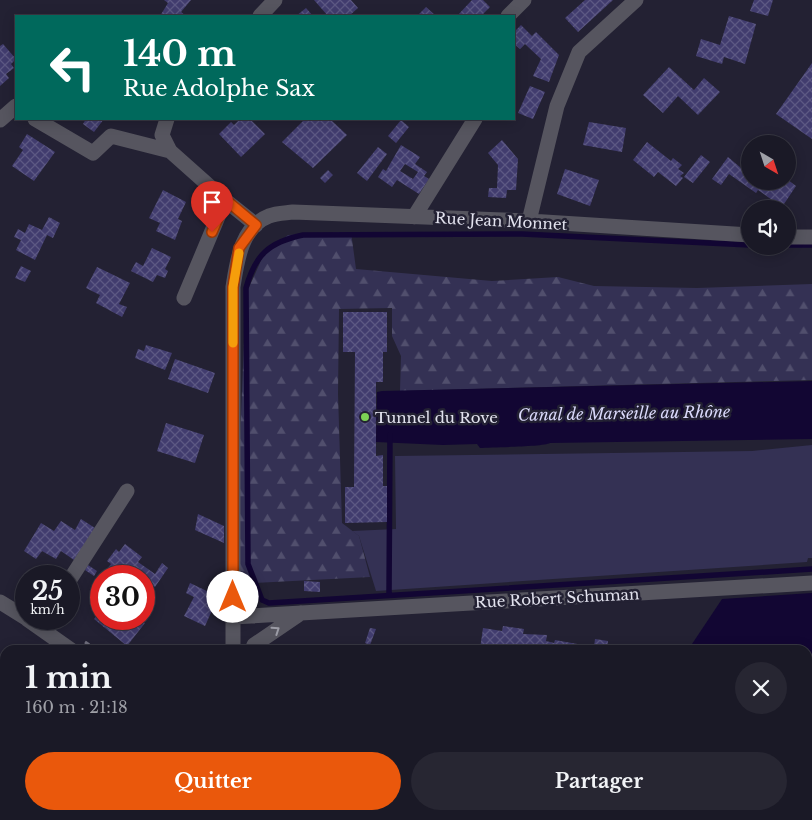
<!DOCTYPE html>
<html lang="fr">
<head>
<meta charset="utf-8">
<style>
	body { margin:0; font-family:"Libre Baskerville",serif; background:#272632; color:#f1f3f6; height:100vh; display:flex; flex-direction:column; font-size:19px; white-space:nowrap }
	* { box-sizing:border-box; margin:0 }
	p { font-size:16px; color:#9fa0a7 }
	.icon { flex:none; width:28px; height:28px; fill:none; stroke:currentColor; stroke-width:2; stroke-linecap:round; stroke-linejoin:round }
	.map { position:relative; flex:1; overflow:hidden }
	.drawer { position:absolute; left:0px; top:645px; width:812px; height:175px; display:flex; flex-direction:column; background:#1a1926; border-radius:15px 15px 0 0; box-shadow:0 2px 12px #0003,0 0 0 1px #383843 }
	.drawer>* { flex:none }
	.hud { position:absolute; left:15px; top:15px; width:500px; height:105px; border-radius:0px; box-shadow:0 2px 12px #0003,0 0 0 1px #383843; background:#00695c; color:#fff; overflow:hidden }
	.needle { width:32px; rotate:141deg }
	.fabs { position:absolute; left:741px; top:135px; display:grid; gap:10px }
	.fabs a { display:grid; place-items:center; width:55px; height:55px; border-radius:50%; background:#1a1926; box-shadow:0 2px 12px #0003,0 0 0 1px #383843; font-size:25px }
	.speed { position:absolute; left:15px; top:565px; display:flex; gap:10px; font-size:25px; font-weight:700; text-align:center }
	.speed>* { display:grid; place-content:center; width:65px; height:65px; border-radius:50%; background:#1a1926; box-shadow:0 2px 12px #0003,0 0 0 1px #383843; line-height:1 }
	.speed small { font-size:12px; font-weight:400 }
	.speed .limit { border:8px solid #d22; background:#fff; color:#111 }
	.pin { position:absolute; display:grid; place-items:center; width:42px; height:42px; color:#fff; margin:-51px -21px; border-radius:50% 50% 50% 0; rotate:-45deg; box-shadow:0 0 5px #0007 }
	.pin .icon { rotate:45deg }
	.me { position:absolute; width:55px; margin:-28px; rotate:0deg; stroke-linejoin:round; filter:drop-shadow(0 0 4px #0008) }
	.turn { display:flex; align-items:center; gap:18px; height:105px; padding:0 25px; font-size:22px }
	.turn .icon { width:65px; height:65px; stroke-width:2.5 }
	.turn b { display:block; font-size:35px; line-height:42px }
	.round { display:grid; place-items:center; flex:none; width:52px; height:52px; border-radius:26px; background:#272632 }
	.overview { display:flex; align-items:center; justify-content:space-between; height:85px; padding:0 25px }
	h1 { font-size:30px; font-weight:700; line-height:38px }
	.primary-button { display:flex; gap:10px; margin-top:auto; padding:10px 25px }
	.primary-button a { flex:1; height:58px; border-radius:30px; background:#ea580c; color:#fff; font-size:20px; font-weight:700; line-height:58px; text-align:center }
	.primary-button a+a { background:#272632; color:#f1f3f6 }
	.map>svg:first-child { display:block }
</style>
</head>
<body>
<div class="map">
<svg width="812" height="820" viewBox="0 0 812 820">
	<defs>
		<pattern id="forest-firs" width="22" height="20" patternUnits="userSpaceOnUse" patternTransform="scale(1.25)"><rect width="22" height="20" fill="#343154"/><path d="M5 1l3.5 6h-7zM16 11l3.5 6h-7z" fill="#514f6d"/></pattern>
		<pattern id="building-cross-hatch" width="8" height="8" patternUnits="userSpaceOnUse" patternTransform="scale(1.25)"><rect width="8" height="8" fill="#413c6e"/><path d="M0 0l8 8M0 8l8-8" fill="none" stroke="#5c5883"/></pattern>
	</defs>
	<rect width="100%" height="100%" fill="#232133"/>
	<path fill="#343154" d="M812 445V558H808L807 562 376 591 359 536 352 531 396 529 395 456 752 451Z"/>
	<path fill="url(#forest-firs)" d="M351 232 356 269 492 281 558 277 594 286 697 288 812 284V380L400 391 401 356 392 336V308L339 309 338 394 342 523 359 536 370 577 234 584 246 294 264 254 288 235Z"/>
	<path fill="#120633" d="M812 381V439L550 443C543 447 492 447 480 448L477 444 443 445 376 442 377 392 382 391Z
		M812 593V694L808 701V650H688L722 599Z
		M579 815H734L730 820H576Z"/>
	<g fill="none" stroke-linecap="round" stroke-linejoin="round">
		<path stroke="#120633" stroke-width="5.5" d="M750 245 522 234 303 235C269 242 255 255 246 288L248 564 262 600 269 603 812 569
			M788 245H812
			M389 595 390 435"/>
	</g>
	<path fill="url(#building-cross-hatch)" fill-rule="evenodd" d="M164 0H191L181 12 186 16H160L168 3Z
		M314 0H351L358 8 349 16H328Z
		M472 0H483L490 7 481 16H457Z
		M585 0H613L578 32 565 18Z
		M754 0H773L768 16 750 11Z
		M426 7 436 16H417Z
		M306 8 313 16H296Z
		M729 16 756 24 745 64 724 57 722 64 696 56 701 39 720 45Z
		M521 25 532 36 536 32 559 55 549 82 533 76 541 59 525 44 520 49 514 44V32Z
		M3 44 16 59 11 64 14 68 6 74 9 78 0 86V46Z
		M812 63V139L776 114Z
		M669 67 694 90 704 78 720 92 698 115 678 96 663 113 643 95Z
		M530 86 545 92 533 119 518 113Z
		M86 119H104L94 132 83 124Z
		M240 119H250L265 134 241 157 219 134 231 122 234 125Z
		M305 119H330L347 135 313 168 282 142Z
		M401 120 409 127 396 143 388 136Z
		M589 122 626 128 622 152 583 145Z
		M27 134 55 152 34 181 12 166 23 150 19 147Z
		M502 140 518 159 516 190H507L506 198 488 197 489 188H497L498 165 488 153Z
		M647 142 671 161 673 158 682 165 678 169 684 173 680 176 683 178 676 186 658 172 654 177 633 160Z
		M401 145 420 157 415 164 427 172 424 176 429 179 419 194 397 180 392 187 378 177 383 169 386 171ZM405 164 418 172 413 179 400 171Z
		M378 147 387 154 367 181 357 173Z
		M701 155 710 162 693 183 684 177Z
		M728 157 747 173 750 168V181L788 180 796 186 782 207 758 190 756 193 729 174 721 185 712 179Z
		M565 169 599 180 590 206 557 194Z
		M328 170 333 175 325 183 320 178Z
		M163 190 186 202 178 219 182 221 175 240 156 231 160 223 149 218Z
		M49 217 60 223 53 238 47 235 35 260 16 250 21 240 14 237 18 229 25 233 29 224 42 230Z
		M152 248 171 257 165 269 168 271 165 278 157 275 153 282 131 271 136 262 143 266Z
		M21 266 31 271 25 282 15 278Z
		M97 267 130 283 119 304 127 307 122 317 96 303 100 295 86 288Z
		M343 312H387V352H383V382H376V456L383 455V486H387V522L345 523V487H354L355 352H343Z
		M146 345 172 353 165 370 135 358 138 349 144 351Z
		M175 359 215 373 208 393 168 379Z
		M166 423 204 435 195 463 157 451Z
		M198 514 224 526V543L195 530Z
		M81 519 95 528 74 560 61 551 56 559 42 551 36 559 24 551 41 523 54 531 61 521 75 530Z
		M125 544 142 557 138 562 155 574 162 563 168 568 155 587 149 583 144 590V576H101L111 564 107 561 116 549 119 552Z
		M88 565 97 571 94 576 85 570Z
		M304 581 320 582V592L304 591Z
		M190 583 211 593 207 602 214 606 205 626 184 616 194 597 186 593Z
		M244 596H250L251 606H255V612L245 611Z
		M101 610V619H140L145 623 127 646 94 619Z
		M503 626 524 629 523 634 547 635 546 641 554 643 555 640 594 647 595 639 608 641 607 650 480 649 483 628 502 631Z
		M370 628 376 629 370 645 365 643Z
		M808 780 812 781V820L798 816 808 815Z
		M85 815H103L99 820H81Z
		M137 815H163L160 818 162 820H132Z
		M395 815H417L416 818 419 820H403Z"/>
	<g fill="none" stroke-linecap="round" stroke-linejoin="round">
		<path stroke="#706f7e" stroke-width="3" stroke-dasharray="5 2.5" stroke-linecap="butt" d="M85 642 97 650
			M335 815 343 820"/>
		<path stroke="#56555f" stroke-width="15" d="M260 16 275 0
			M508 16 524 0
			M35 119 93 153 111 136 170 151
			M167 119 162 135 170 151 225 200
			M0 120 16 106
			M414 217 475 119
			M529 221 557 106 579 52 636 0
			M788 237H812
			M184 298 225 200 256 225
			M69 581 127 491
			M0 602 26 618
			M233 617 812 583
			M27 619 71 650
			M233 650V287C237 261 241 227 269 216 276 213 286 213 293 212L529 221 750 235
			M252 650 254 645 301 613
			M298 815 305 820
			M227 820 231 815
			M555 820 557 815"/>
	</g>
	<defs><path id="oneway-chevron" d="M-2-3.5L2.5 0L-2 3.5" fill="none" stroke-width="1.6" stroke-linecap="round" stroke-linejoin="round" transform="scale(1.25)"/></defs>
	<use stroke="#9c9ca6" href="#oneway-chevron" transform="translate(276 630) rotate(-34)"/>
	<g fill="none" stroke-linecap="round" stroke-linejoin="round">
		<g stroke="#983908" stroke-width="12">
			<path id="route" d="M212 232 226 200 256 225 239 248 233 287V597"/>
		</g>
		<use href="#route" stroke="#ea580c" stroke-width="9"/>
		<path stroke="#f59e0b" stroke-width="9" d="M233 343V287L239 253"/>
	</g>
	<circle fill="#7cd155" stroke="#232133" stroke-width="2" cx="365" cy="417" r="5"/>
	<g text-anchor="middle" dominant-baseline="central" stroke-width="5" stroke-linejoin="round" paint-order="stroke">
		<g font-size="15" fill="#e2e2ee" stroke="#232133">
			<text transform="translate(501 221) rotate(3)">Rue Jean Monnet</text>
			<text transform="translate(557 598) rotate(-3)">Rue Robert Schuman</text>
		</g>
		<g font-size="15" fill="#e2e2ee" stroke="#232133" text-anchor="start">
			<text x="375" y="417">Tunnel du Rove</text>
		</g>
		<g font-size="16" font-style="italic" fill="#dad9fb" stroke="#232133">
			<text transform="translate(624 413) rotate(-1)">Canal de Marseille au Rhône</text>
		</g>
	</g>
</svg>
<div class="fabs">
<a><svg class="needle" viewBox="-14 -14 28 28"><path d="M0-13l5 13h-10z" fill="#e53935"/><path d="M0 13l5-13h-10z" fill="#9fa0a7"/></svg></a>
<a><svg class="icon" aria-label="sound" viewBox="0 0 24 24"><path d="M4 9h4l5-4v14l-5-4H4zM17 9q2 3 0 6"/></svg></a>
</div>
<div class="speed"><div>25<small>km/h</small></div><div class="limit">30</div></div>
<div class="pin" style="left:212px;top:232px;background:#d93025"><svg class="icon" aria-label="arrive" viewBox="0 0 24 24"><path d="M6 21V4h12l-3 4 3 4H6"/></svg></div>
<svg class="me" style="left:233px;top:597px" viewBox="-20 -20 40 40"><circle r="19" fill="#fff"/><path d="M0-13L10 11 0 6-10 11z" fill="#ea580c"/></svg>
<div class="hud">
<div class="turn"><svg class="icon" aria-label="left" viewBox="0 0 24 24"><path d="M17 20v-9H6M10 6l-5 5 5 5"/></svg><div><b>140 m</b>Rue Adolphe Sax</div></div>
</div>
<section class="drawer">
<div class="overview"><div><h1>1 min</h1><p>160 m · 21:18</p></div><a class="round"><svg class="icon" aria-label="close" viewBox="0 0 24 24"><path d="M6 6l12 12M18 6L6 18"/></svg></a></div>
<div class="primary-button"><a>Quitter</a><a>Partager</a></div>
</section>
</div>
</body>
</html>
